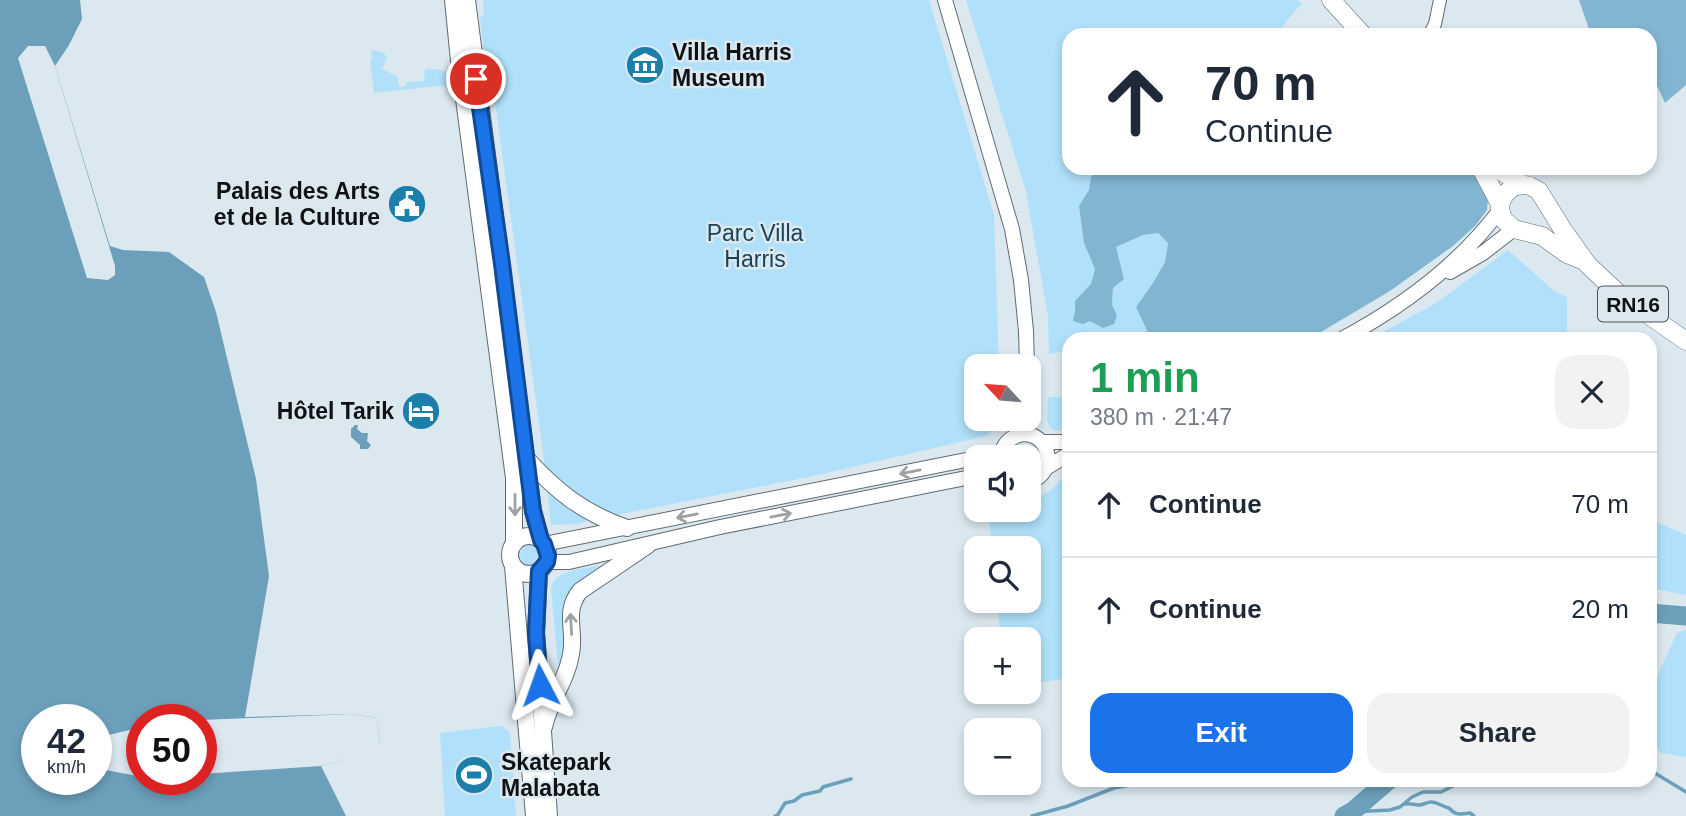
<!DOCTYPE html>
<html lang="en">
<head>
<meta charset="utf-8">
<style>
	body { margin:0; font-family:Helvetica,sans-serif; background:#f2f2f3; color:#1f2937; height:100vh; display:flex; flex-direction:column; font-size:26px; white-space:nowrap }
	* { box-sizing:border-box; margin:0 }
	p { font-size:23px; color:#747a83 }
	.icon { flex:none; width:38px; height:38px; fill:none; stroke:currentColor; stroke-width:2; stroke-linecap:round; stroke-linejoin:round }
	.map { position:relative; flex:1; overflow:hidden }
	.sheet { position:absolute; left:1062px; top:332px; width:595px; height:455px; display:flex; flex-direction:column; background:#fff; border-radius:21px; box-shadow:0 4px 10px #0003 }
	.sheet>* { flex:none }
	.banner { position:absolute; left:1062px; top:28px; width:595px; height:147px; border-radius:21px; box-shadow:0 4px 10px #0003; background:#fff; color:#1f2937; overflow:hidden }
	.needle { width:46px; rotate:296deg }
	.tools { position:absolute; left:964px; top:354px; display:grid; gap:14px }
	.tools a { display:grid; place-items:center; width:77px; height:77px; border-radius:14px; background:#fff; box-shadow:0 4px 10px #0003; font-size:35px }
	.speed { position:absolute; left:21px; top:704px; display:flex; gap:14px; font-size:35px; font-weight:700; text-align:center }
	.speed>* { display:grid; place-content:center; width:91px; height:91px; border-radius:50%; background:#fff; box-shadow:0 4px 10px #0003; line-height:1 }
	.speed small { font-size:18px; font-weight:400 }
	.speed .limit { border:10px solid #d22; background:#fff; color:#111 }
	.pin { position:absolute; display:grid; place-items:center; width:60px; height:60px; color:#fff; margin:-30px; border:4px solid #fff; border-radius:50%; box-shadow:0 2px 7px #0007 }
	.me { position:absolute; width:77px; margin:-38px; rotate:356deg; stroke-linejoin:round; filter:drop-shadow(0 0 5px #0008) }
	.turn { display:flex; align-items:center; gap:24px; height:147px; padding:0 28px; font-size:32px }
	.turn .icon { width:91px; height:91px; stroke-width:2.5 }
	.turn b { display:block; font-size:49px; line-height:60px }
	.round { display:grid; place-items:center; flex:none; width:74px; height:74px; border-radius:21px; background:#f2f2f3 }
	.overview { display:flex; align-items:center; justify-content:space-between; height:119px; padding:0 28px }
	h1 { font-size:42px; font-weight:600; line-height:52px; color:#1e9e55 }
	.primary-button { display:flex; gap:14px; margin-top:auto; padding:14px 28px }
	.primary-button a { flex:1; height:80px; border-radius:21px; background:#1a73e8; color:#fff; font-size:28px; font-weight:600; line-height:80px; text-align:center }
	.primary-button a+a { background:#f2f2f3; color:#1f2937 }
	ul { padding:0; list-style:none }
	li { display:flex; align-items:center; gap:21px; height:105px; padding:0 28px; border-top:2px solid #e0e1e3 }
	li div { flex:1 }
	li b { display:block; font-size:26px }
	li em { font-style:normal }
	.map>svg:first-child { display:block }
</style>
</head>
<body>
<div class="map">
<svg width="1686" height="816" viewBox="0 0 1686 816">
	<rect width="100%" height="100%" fill="#dbe8ef"/>
	<path fill="#b0e0fa" d="M483 0H929L994 215 999 366H976V418H999L996 428 986 436 809 477 616 515 594 507 559 482 545 467 492 80 486 76 480 18 484 14Z
		M966 0H1296L1302 3 1275 35H1069V168H1102L1091 177 1090 190 1079 206 1084 243 1095 268 1091 284 1075 301 1074 321H1090L1117 315 1112 305 1113 288 1124 278 1116 247 1143 235 1158 233 1168 243 1165 262 1153 283 1136 307 1151 339 1069 340V351L1049 354 1048 317 1026 191Z
		M374 50 384 53 387 58 382 69 398 77V84L401 87H404L407 82 424 81 425 69 440 70 446 71 447 85 374 93 370 60H372L371 51Z
		M1508 250 1554 291 1567 297V339H1370L1436 303Z
		M1048 397H1069V428L1058 431 1051 429 1047 421Z
		M1069 468V678L1029 684V639H1001L997 600H1029V548H992L989 518 997 509H1029V499C1040 497 1052 492 1059 482 1064 477 1063 473 1069 468Z
		M547 485 595 519 577 524 551 525Z
		M1650 519 1686 535V595L1650 588Z
		M520 555a10 10 0 1 1 20 0a10 10 0 1 1-20 0Z
		M608 564 580 586 559 678 551 588C552 584 554 580 557 578 566 569 595 567 608 564Z
		M1686 630V757L1661 753 1650 737V708L1659 672 1677 633Z
		M501 726 510 732 516 816H445L440 733Z"/>
	<path fill="#82b5d1" d="M1579 0H1686V85L1665 103 1650 70V35H1591Z
		M1102 168H1469L1485 188 1488 197 1487 210 1476 225 1453 246 1390 291 1321 332 1305 339H1151L1136 307 1153 283 1165 262 1168 243 1158 233 1143 235 1116 247 1124 279 1113 288 1112 305 1117 315 1114 324 1103 328 1090 321 1083 324 1073 321 1075 311V301L1091 284 1095 269 1084 243 1079 206 1089 190 1091 177Z"/>
	<path fill="#6c9fba" fill-rule="evenodd" d="M0 0H80L82 19 69 45 55 66 110 246 123 250 169 252 204 277 216 312 256 479 269 576 245 717 352 714 377 718 380 742C362 755 342 760 321 766L346 816H0ZM37 719H96V779H37ZM142 719H201V779H142Z
		M355 425H358L357 429 362 433H368L367 441 371 445 368 449H360V445L351 437V429Z"/>
	<path fill="#dbe8ef" d="M28 46H45L55 66 115 266V275L108 280 87 278 18 58Z
		M352 714 377 718 380 742 371 749 353 757 321 766 201 774V720Z
		M142 727V777L96 768V738Z"/>
	<g fill="none" stroke-linecap="round" stroke-linejoin="round">
		<path stroke="#6c9fba" stroke-width="3.5" d="M1650 770 1686 792
			M1406 804C1410 803 1414 805 1419 805 1423 805 1427 802 1431 802 1438 802 1443 807 1449 808 1456 816 1460 814 1470 813L1474 816
			M1352 812 1390 810 1400 807 1412 797 1423 792H1441L1465 780
			M775 816H777L785 803 794 801 802 795 820 791 823 787 851 779
			M1032 816 1068 806 1114 788 1156 780"/>
		<path stroke="#6c9fba" stroke-width="19" d="M1650 613 1686 616
			M1344 816 1353 811 1389 780"/>
		<g stroke="#606b71" stroke-width="14">
			<path id="minor" d="M1429 35 1435 24 1440 0"/>
		</g>
		<g stroke="#606b71" stroke-width="16">
			<path id="tertiary" d="M945 0 1012 229 1021 280 1026 331 1027 366
				M1450 272 1483 253 1514 229
				M1340 340C1402 307 1458 266 1500 210
				M1023 434 1024 418
				M1042 442H1069
				M1001 457C1002 447 1007 440 1016 436 1046 425 1063 471 1029 482
				M1046 468 1069 454
				M544 544 976 458
				M546 562H569L720 527 976 476"/>
		</g>
		<g stroke="#606b71" stroke-width="18">
			<path id="secondary" d="M453 0 459 61 514 478V544
				M467 0 533 511 541 540
				M526 458C557 492 583 513 627 528
				M510 555a19 19 0 1 1 38 0a19 19 0 1 1-38 0Z
				M513 566 534 816
				M539 571 536 633 549 816
				M544 727C549 702 567 680 571 654 576 631 563 612 580 591L648 545"/>
		</g>
		<g stroke="#606b71" stroke-width="19">
			<path id="primary" d="M1331 0 1363 35
				M1481 168 1500 204
				M1496 168 1524 185 1530 186 1539 191 1563 230 1588 265 1620 295 1686 341
				M1524 185 1513 187 1505 194 1500 204V210L1504 220 1514 229 1542 236 1567 254 1584 261"/>
		</g>
		<use href="#minor" stroke="#fff" stroke-width="12"/>
		<use href="#tertiary" stroke="#fff" stroke-width="14"/>
		<use href="#secondary" stroke="#fff" stroke-width="16"/>
		<use href="#primary" stroke="#fff" stroke-width="18"/>
	</g>
	<defs><path id="oneway-shaft" d="M-6 0H5M1.5-3L5.5 0L1.5 3" fill="none" stroke-width="1.6" stroke-linecap="round" stroke-linejoin="round" transform="scale(1.75)"/></defs>
	<g stroke="#9fa0a1">
		<use href="#oneway-shaft" transform="translate(910 472) rotate(169)"/>
		<use href="#oneway-shaft" transform="translate(515 505) rotate(90)"/>
		<use href="#oneway-shaft" transform="translate(781 515) rotate(-11)"/>
		<use href="#oneway-shaft" transform="translate(687 516) rotate(169)"/>
		<use href="#oneway-shaft" transform="translate(571 624) rotate(-93)"/>
	</g>
	<g fill="none" stroke-linecap="round" stroke-linejoin="round">
		<g stroke="#114b97" stroke-width="18">
			<path id="route" d="M476 79 502 264 533 511 541 540 544 544 548 556 547 562 539 571 536 633 540 685"/>
		</g>
		<use href="#route" stroke="#1a73e8" stroke-width="12"/>
	</g>
	<defs>
		<g id="museum-disc" transform="scale(2.0125)"><circle r="9.5" fill="#1b7faa" stroke="#dbe8ef"/><path d="M0-6L6-3V-2H-6V-3ZM-5-1h2V3h-2ZM-1-1h2V3h-2ZM3-1h2V3H3ZM-6 4H6V6H-6Z" fill="#fff"/></g>
		<g id="civic-disc" transform="scale(2.0125)"><circle r="9.5" fill="#1b7faa" stroke="#dbe8ef"/><path d="M-.6-6.5H3V-4.5H.6V-3L4-1V1h2V6H-6V1h2V-1L-.6-3ZM-1.2 2.5V6h2.4V2.5Z" fill="#fff"/></g>
		<g id="hotel-disc" transform="scale(2.0125)"><circle r="9.5" fill="#1b7faa" stroke="#dbe8ef"/><path d="M-6-4.5h1.5V1H6V5H4.5V3h-9V5H-6ZM-4 0a1.8 1.8 0 1 1 3.6 0ZM.5 0V-2.5h3Q6-2.5 6 0Z" fill="#fff"/></g>
		<g id="stadium-disc" transform="scale(2.0125)"><circle r="9.5" fill="#1b7faa" stroke="#dbe8ef"/><path d="M0-5a6.5 5 0 1 0 0 10a6.5 5 0 1 0 0-10ZM-3.5-1.8h7v3.6h-7Z" fill="#fff"/></g>
	</defs>
	<g fill-rule="evenodd">
		<use href="#museum-disc" x="645" y="65"/>
		<use href="#civic-disc" x="407" y="204"/>
		<use href="#hotel-disc" x="421" y="411"/>
		<use href="#stadium-disc" x="474" y="775"/>
	</g>
	<g text-anchor="middle" dominant-baseline="central" stroke-width="5" stroke-linejoin="round" paint-order="stroke">
		<rect fill="#dbe8ef" stroke="#4c5256" stroke-width="2" x="1598" y="286.5" width="70" height="35" rx="5"/>
		<g font-size="21" font-weight="bold" fill="#0e1214">
			<text x="1633" y="304">RN16</text>
		</g>
		<g font-size="23" font-weight="bold" fill="#0e1214" stroke="#dbe8ef" text-anchor="start">
			<text x="672" y="52">Villa Harris<tspan x="672" dy="26">Museum</tspan></text>
			<text x="380" y="191" text-anchor="end">Palais des Arts<tspan x="380" dy="26">et de la Culture</tspan></text>
			<text x="394" y="411" text-anchor="end">Hôtel Tarik</text>
			<text x="501" y="762">Skatepark<tspan x="501" dy="26">Malabata</tspan></text>
		</g>
		<g font-size="23" fill="#194358" stroke="#dbe8ef">
			<text x="755" y="233">Parc Villa<tspan x="755" dy="26">Harris</tspan></text>
		</g>
	</g>
</svg>
<div class="tools">
<a><svg class="needle" viewBox="-14 -14 28 28"><path d="M0-13l5 13h-10z" fill="#e53935"/><path d="M0 13l5-13h-10z" fill="#747a83"/></svg></a>
<a><svg class="icon" aria-label="sound" viewBox="0 0 24 24"><path d="M4 9h4l5-4v14l-5-4H4zM17 9q2 3 0 6"/></svg></a>
<a><svg class="icon" aria-label="search" viewBox="0 0 24 24"><circle cx="10" cy="10" r="6"/><path d="M15 15l6 6"/></svg></a>
<a>+</a>
<a>−</a>
</div>
<div class="speed"><div>42<small>km/h</small></div><div class="limit">50</div></div>
<div class="pin" style="left:476px;top:79px;background:#d93025"><svg class="icon" aria-label="arrive" viewBox="0 0 24 24"><path d="M6 21V4h12l-3 4 3 4H6"/></svg></div>
<svg class="me" style="left:540px;top:685px" viewBox="-20 -20 40 40"><path d="M0-17L14 15 0 8-14 15z" fill="#1a73e8" stroke="#fff" stroke-width="4"/></svg>
<div class="banner">
<div class="turn"><svg class="icon" aria-label="ahead" viewBox="0 0 24 24"><path d="M12 20V5M6 11l6-6 6 6"/></svg><div><b>70 m</b>Continue</div></div>
</div>
<section class="sheet">
<div class="overview"><div><h1>1 min</h1><p>380 m · 21:47</p></div><a class="round"><svg class="icon" aria-label="close" viewBox="0 0 24 24"><path d="M6 6l12 12M18 6L6 18"/></svg></a></div>
<ul>
<li><svg class="icon" aria-label="ahead" viewBox="0 0 24 24"><path d="M12 20V5M6 11l6-6 6 6"/></svg><div><b>Continue</b></div><em>70 m</em></li>
<li><svg class="icon" aria-label="ahead" viewBox="0 0 24 24"><path d="M12 20V5M6 11l6-6 6 6"/></svg><div><b>Continue</b></div><em>20 m</em></li>
</ul>
<div class="primary-button"><a>Exit</a><a>Share</a></div>
</section>
</div>
</body>
</html>
